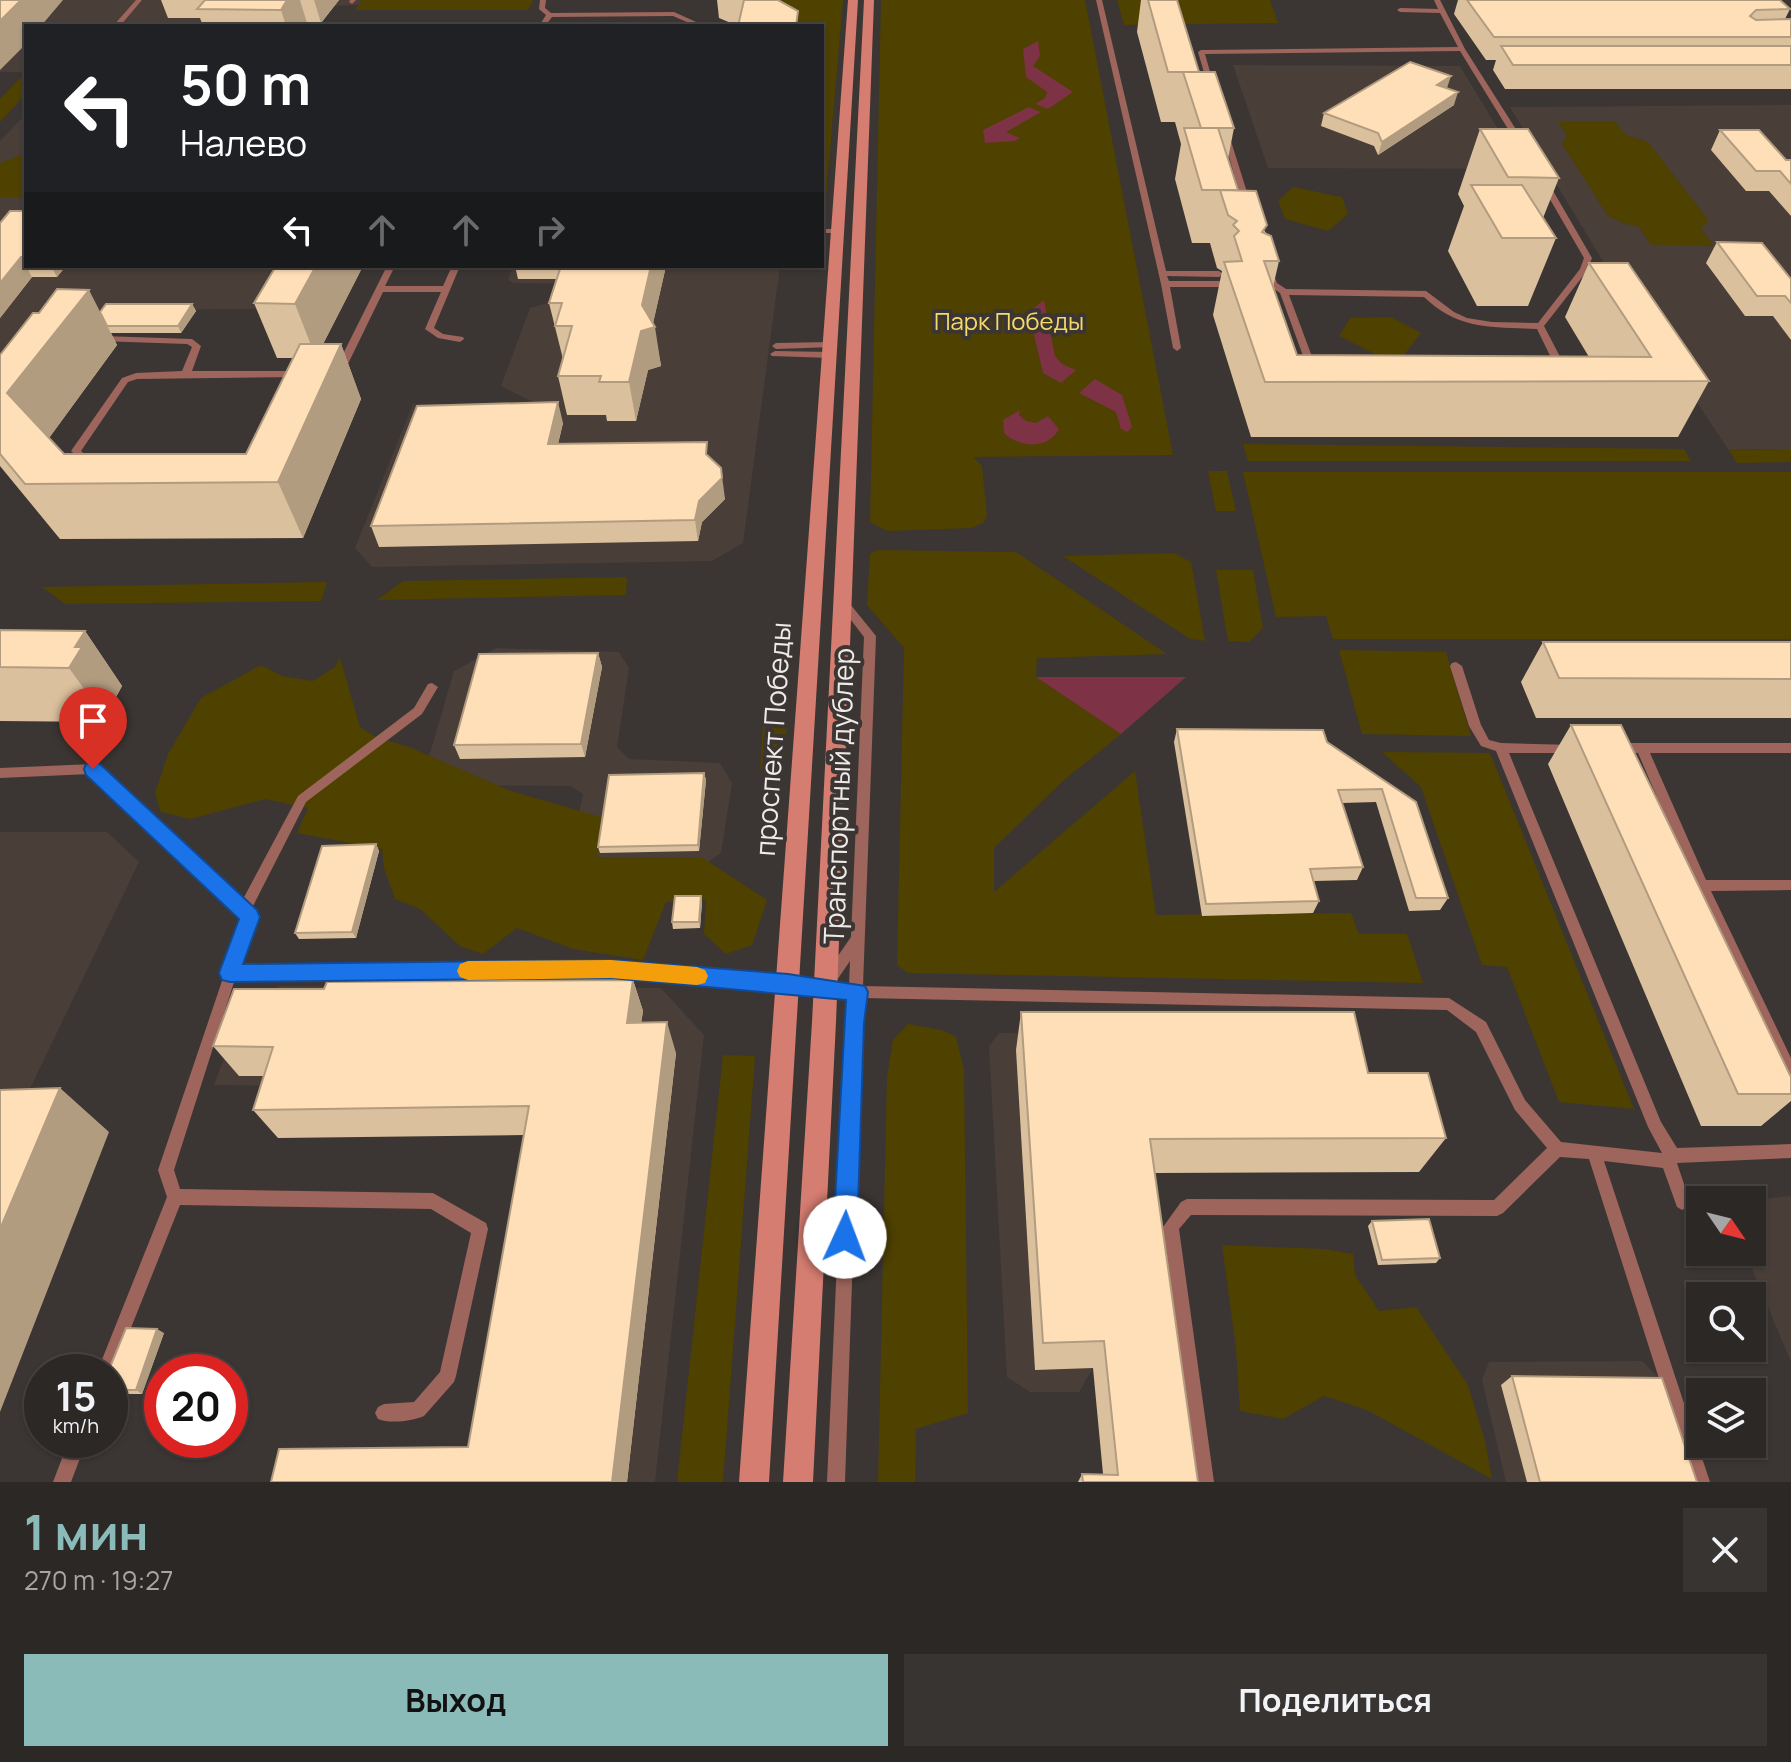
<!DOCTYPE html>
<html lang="ru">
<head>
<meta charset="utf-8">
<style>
	body { margin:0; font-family:Manrope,sans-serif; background:#383432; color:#f1f3f6; height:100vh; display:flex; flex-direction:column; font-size:30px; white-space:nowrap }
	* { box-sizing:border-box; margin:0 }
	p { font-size:26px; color:#a6a6a7 }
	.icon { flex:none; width:44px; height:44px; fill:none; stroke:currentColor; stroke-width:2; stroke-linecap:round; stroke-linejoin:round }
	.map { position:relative; height:1482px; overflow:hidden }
	.drawer { display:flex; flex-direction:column; background:#2c2826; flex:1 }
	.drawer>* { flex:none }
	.banner { position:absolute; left:24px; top:24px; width:800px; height:244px; border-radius:0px; box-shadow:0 2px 6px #0004,0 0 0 2px #484443; background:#202124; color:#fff; overflow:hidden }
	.needle { width:52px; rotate:125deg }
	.fabs { position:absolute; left:1686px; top:1186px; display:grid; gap:16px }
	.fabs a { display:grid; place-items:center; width:80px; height:80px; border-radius:0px; background:#2c2826; box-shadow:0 2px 6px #0004,0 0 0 2px #484443; font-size:40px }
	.speed { position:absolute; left:24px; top:1354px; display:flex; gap:16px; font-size:40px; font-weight:700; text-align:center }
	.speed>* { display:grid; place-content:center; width:104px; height:104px; border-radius:50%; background:#2c2826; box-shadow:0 2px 6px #0004,0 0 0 2px #484443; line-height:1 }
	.speed small { font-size:20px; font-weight:400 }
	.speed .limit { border:12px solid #d22; background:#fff; color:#111 }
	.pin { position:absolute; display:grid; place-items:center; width:68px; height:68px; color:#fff; margin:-82px -34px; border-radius:50% 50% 50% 0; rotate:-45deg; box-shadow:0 0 8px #0007 }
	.pin .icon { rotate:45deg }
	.me { position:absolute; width:88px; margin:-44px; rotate:2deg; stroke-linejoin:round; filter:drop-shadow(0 0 6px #0008) }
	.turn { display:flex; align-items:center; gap:28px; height:168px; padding:0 24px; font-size:36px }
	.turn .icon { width:104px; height:104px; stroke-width:2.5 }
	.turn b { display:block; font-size:56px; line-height:68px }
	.lanes { display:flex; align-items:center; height:76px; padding:0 24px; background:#0003; justify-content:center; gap:40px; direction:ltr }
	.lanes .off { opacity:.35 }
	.round { display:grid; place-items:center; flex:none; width:84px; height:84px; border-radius:0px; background:#383432 }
	.overview { display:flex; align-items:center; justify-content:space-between; height:136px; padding:0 24px }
	h1 { font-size:48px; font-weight:700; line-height:60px; color:#8bbbb9 }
	.button { display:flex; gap:16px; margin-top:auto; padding:16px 24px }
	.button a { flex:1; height:92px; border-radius:0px; background:#8bbbb9; color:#111; font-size:32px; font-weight:700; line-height:92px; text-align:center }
	.button a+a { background:#383432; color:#f1f3f6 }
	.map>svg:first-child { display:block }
</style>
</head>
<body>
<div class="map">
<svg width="1791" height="1482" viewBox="0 0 1791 1482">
	<rect width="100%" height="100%" fill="#3b3633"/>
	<path fill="#493e38" d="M0 0H378L375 4 334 6 226 26H26V72H0Z
		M1233 65 1460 66 1522 169 1268 168Z
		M1791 105V450L1728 449 1602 260 1510 107Z
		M21 119H26V266H285L260 309 50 310 0 386V141Z
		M513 266H780L743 543 712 561 372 567 355 548 413 404H537L501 386 530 308 596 289 584 284 514 283 508 280Z
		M496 648 619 652 629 668 617 747 629 759 720 763 732 783 721 853 689 875 571 854 583 794 570 786 449 785 426 767 454 671Z
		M0 832H107L139 862 0 1151Z
		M279 986 661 988 704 1035 655 1482H567L623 1065 284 1086 214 1085 240 1016Z
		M999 1033 1332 1039 1067 1110 1093 1368 1079 1392H1030L1007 1377 989 1046Z
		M1791 1196V1362L1745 1252H1752V1200Z
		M1642 1361 1667 1386 1699 1482H1506L1482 1380 1489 1362Z"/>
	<path fill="#4f4100" d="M362 0H533L528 10H355Z
		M717 0H843L826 196H822V26H774Z
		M881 0H1085L1173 455 973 457 982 466 987 515 983 523 971 528 887 531 870 522Z
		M1117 0H1270L1278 23 1124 25Z
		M26 72V94L0 122V99Z
		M1615 121 1626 135 1648 142 1707 218V224L1700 227 1714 246 1651 245 1638 226 1625 224 1608 216 1562 144 1567 135 1558 122Z
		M26 153V198L0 197V163Z
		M1293 187 1342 197 1348 214 1328 231 1285 219 1278 201Z
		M1391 317 1421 333 1405 354 1383 358 1339 336 1350 318Z
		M1243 444 1684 449 1691 461H1248Z
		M1728 449 1791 450V462L1737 463Z
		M1208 471H1227L1236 511H1216Z
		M1243 472H1791V639H1333L1326 616 1276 617Z
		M878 550 1016 552 1167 654 1037 658 1036 677 1121 734 1063 781 994 848V892L1135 771 1156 915 1351 913 1359 934H1407L1423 983 908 973 897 965 904 648 867 605 870 554Z
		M1174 553 1191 562 1205 641 1190 639 1063 556Z
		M1216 570H1253L1263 628 1249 642 1228 641Z
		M627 577 626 595 377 600 403 581Z
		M327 582 321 601 65 604 42 587Z
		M1339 650 1446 652 1471 736 1362 734Z
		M340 658 360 727 376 737 409 747 511 791 601 817 598 857 703 858 767 900 752 945 726 954 704 934 706 900 666 902 643 960 573 949 517 928 483 954 460 946 420 909 395 899 384 868 382 849 297 833 308 808 265 799 190 819 161 812 155 793 168 754 201 698 261 665 282 676 313 681 335 667Z
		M763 723H787L784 769H760Z
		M1382 752 1490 753 1634 1109 1559 1102 1507 967 1482 965 1421 787Z
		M908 1024 942 1030 956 1037 964 1069 968 1413 916 1429 915 1482H878L887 1077 893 1040Z
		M723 1055 755 1056 723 1482H677Z
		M1222 1245 1324 1249 1353 1254 1355 1275 1379 1311 1416 1307 1468 1385 1485 1441 1492 1479 1367 1410 1324 1396 1283 1419 1240 1411 1236 1348Z"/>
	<path fill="#7d3245" d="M1038 41 1040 56 1033 66 1073 92 1048 109 1035 104 1045 98 1047 92 1026 77 1023 49Z
		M1029 107 1041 112 1006 132 1020 138 1015 141 985 143 983 130Z
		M1044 300 1055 356 1062 364 1076 370 1061 383 1043 373 1032 326 1021 318Z
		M1095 379 1122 395 1132 427 1127 432 1121 429 1116 412 1079 393Z
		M1020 410 1019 415 1026 421 1036 423 1048 416 1059 429C1048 450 1019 448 1004 433L1003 420Z
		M1036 677H1186L1121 734Z"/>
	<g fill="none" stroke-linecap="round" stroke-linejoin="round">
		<path fill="#9d655c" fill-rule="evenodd" d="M136 0H142L120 26H113Z
			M350 0H356L352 4 349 2Z
			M540 0H546L545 8 551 13 674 12 705 26H696L673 16 552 17 545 26H539L546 15 539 9Z
			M1096 0H1102L1166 271H1219L1223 274 1219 277 1167 276 1169 281H1221L1225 284 1221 287H1170L1181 348 1177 351 1173 348 1161 284Z
			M1434 0H1440L1465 49 1524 142 1523 144 1516 142 1460 51 1205 54 1214 86 1211 88 1208 86 1198 52 1201 50 1458 47 1440 13 1400 12 1397 10 1400 8 1438 9Z
			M69 23 72 26H65Z
			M1223 136 1230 138 1251 205 1250 207 1243 205Z
			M1541 180 1548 182 1592 258 1587 271 1544 326 1567 370 1565 372 1562 373 1557 370 1537 329C1492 327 1458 330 1424 297L1289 295 1317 370 1312 373 1309 372 1280 293 1270 286 1265 272 1266 270H1272L1277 283 1286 289 1426 291 1454 312 1467 318 1492 322 1538 323 1580 269 1584 258 1540 182Z
			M822 229H838L842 231 838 233H822Z
			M387 266H395L385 286H443L452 266H460L434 328 443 334 463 337 464 339 460 342 438 338 425 329 441 292H383L347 366 340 371H334L332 369 338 364Z
			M102 336 192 339 201 346 192 371H300L305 374 300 377 137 379 128 382 81 451 94 463 89 466 86 465 71 451 122 378 136 373 182 371 192 347 187 344 99 341V337Z
			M830 342 834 345 833 347 776 349 772 346 776 343Z
			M775 351 831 352 836 355 831 358 772 356 770 354Z
			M842 598 846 599 876 636 863 986 1449 998 1486 1022 1525 1100 1561 1142 1662 1153 1648 1127 1496 751 1481 746 1469 726 1450 666 1452 663 1456 662 1462 666 1481 725 1489 740 1501 743 1574 745 1576 748 1574 751 1570 753H1509L1661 1122 1677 1148 1791 1144V1158L1677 1163 1690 1202 1687 1207 1682 1210 1677 1207 1663 1168 1604 1161 1710 1482H1692L1589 1159 1560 1157 1503 1213 1497 1216 1191 1215 1179 1229 1214 1482H1196L1163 1227 1181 1202 1187 1199 1494 1200 1547 1148 1515 1110 1476 1032 1447 1010 862 998 845 1482H827L849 997 788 989 611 975 235 979 174 1170 180 1189 433 1193 486 1223 488 1229 456 1376 454 1382 424 1416C412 1421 390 1424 378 1419L375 1413 378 1407 384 1404 414 1402 440 1372 471 1233 431 1209 180 1205 111 1378 110 1372H97L167 1197 158 1170 243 919 90 774 0 778V768L93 764 97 766 242 901 298 796 414 708 428 684 432 683 438 687 422 714 306 802 251 910 257 917 239 967 611 963 823 981 824 976 851 937 864 637 837 602ZM850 961 849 985 835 983Z
			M1616 743H1791V753H1650L1706 880H1791V890L1711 891 1791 1058V1081L1786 1079 1695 886 1638 753 1612 751 1610 748 1612 745Z
			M69 1440H87L71 1482H53Z"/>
		<path fill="#d57d70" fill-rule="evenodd" d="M848 0H858L769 1482H739Z
			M864 0H874L836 1022 813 1482H783L812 1022Z"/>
	</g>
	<path fill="#dbc09d" d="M161 0H339L321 23H307L305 26H203L200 18H168Z
		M717 0H778L738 26 719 18Z
		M1141 0H1177L1199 72 1234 128 1228 159 1238 191 1266 233 1279 261 1273 287 1297 355 1589 357 1565 317 1589 263 1709 381 1678 437H1251L1213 315 1222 271 1217 268 1210 243H1192L1175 179 1181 144 1175 122H1161L1137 32Z
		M1458 0H1780L1790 9 1785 19H1791V89H1505L1493 70 1496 60H1486L1454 14Z
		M1447 88 1454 105 1378 155 1374 146 1321 126 1324 113Z
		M1480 129 1559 178 1543 218 1556 238 1528 306H1477L1448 251 1464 206 1458 194Z
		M1720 130 1786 160H1791V216L1769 191H1746L1711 150Z
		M26 211V266H66L57 277H32L0 318Z
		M1717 242 1791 279V340L1773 316H1745L1706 263Z
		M363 266 323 344H341L361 399 303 538 60 539 0 466V355L100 312 192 304 196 311 181 333H111L117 345 49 438 64 454H246L293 358H277L254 303Z
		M515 266H666L653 323 661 366 648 370 636 421H607L606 415H567L558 376 563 359 549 303 556 279H518Z
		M563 423 558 444 709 457 725 499 702 522 698 541 379 547 371 526Z
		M0 630 85 631 122 686 116 697 119 702 108 722 0 721Z
		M1543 642H1791V718H1536L1521 682Z
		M598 653 602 667 585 757 460 759 454 745Z
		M1571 725 1791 1077V1101L1761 1126H1701L1548 764Z
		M1177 729 1327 742 1416 802 1448 898 1440 910 1409 911 1376 802 1342 803 1363 867 1357 880 1314 881 1319 901 1313 913 1202 916 1174 742Z
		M704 773 706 780 699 851 600 853 598 847Z
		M376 844 379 851 356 938 299 939 295 933Z
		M701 896 702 902 700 928 673 929 672 922Z
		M633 980 643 1011 641 1023 676 1053 627 1482 468 1447 524 1135 278 1138 253 1110 264 1076H239L213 1046 324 989Z
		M1021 1012 1368 1073 1446 1138 1419 1172 1154 1173 1198 1482H1078L1082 1474H1103L1093 1368 1035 1370 1016 1050Z
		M1372 1221 1440 1258 1436 1263 1378 1265 1368 1226Z
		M164 1333 142 1394H110V1372Z
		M1512 1376 1697 1482H1527L1501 1385Z"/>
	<path fill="#b29c80" d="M21 0H63L41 26H26V44L0 70V21Z
		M287 0H300L307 23 305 26H286L281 10Z
		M314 0H339L321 23Z
		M1451 76 1447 88 1437 85Z
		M1458 92 1454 105 1378 155 1382 142Z
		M21 257 32 277 0 318V283Z
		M51 266H66L57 277Z
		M316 266H363L316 358 295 304Z
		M651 266H666L652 328 655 327 661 366 648 370 636 421 629 382 642 305Z
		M89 290 117 345 41 449 7 393Z
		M192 304 196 311 181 333 178 326Z
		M341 344 361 399 303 538 278 482Z
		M558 402 563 423 553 465 548 444Z
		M721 468 725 499 702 522 698 541 695 520 699 501Z
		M85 631 122 686 116 697 119 702 108 722 69 668 75 647Z
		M598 653 602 667 585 757 581 744Z
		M704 773 706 780 699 851 698 845Z
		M376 844 379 851 356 938 352 932Z
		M701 896 702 902 700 928 699 922Z
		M633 980 643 1011 637 1053 627 1023Z
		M667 1022 676 1053 627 1482H612Z
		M60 1088 109 1132 0 1412V1229Z
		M157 1329 164 1333 142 1394 136 1390Z"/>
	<path fill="#ffdfb7" stroke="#b29c80" stroke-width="2" d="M0 0H21L0 21Z
		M205 0H287L281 10 197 9Z
		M744 0H778L798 11 796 26H738Z
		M1148 0H1177L1199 72H1168Z
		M1467 0H1780L1790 9 1756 10 1750 16 1756 20 1791 19V37H1494Z
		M1501 46H1791V65H1513Z
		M1410 62 1451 76 1437 85 1458 92 1382 142 1378 133 1324 113Z
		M1183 72H1215L1234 128H1201Z
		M1184 128H1218L1238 190H1202Z
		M1480 129H1528L1559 178 1508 177Z
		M1720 130H1759L1786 160H1791V184L1780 171H1756Z
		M1471 185H1522L1556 238H1502Z
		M1220 190 1256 191 1267 225 1262 232 1271 236 1279 261H1264L1297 355 1651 357 1589 263H1628L1709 381 1265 382 1224 262 1242 261 1234 236 1239 231 1233 225 1237 221 1228 215Z
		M10 211H26V257H21L0 283V223Z
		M1717 242 1762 243 1791 279V303L1785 296H1757Z
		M276 266H316L295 304 254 303Z
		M561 266H651L642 305 655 327 641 331 629 382H599L601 376H558L572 326H555L562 303H549Z
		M57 289 89 290 7 393 64 454H246L300 344H341L278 482 25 484 0 454V355L33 313H39Z
		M106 304H192L178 326H107L100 312Z
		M558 402 548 444 707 442 706 454 721 468 722 478 699 501 695 520 371 526 417 406Z
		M0 630 85 631 75 647H82L69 668 0 667Z
		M1543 642H1791V679L1559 678Z
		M598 653 581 744 454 745 479 654Z
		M1571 725H1621L1791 1077V1094H1738Z
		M1177 729 1323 730 1327 742 1416 802 1448 898H1416L1382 789 1338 790 1363 867 1310 869 1319 901 1206 904Z
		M704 773 698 845 598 847 609 775Z
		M376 844 352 932 295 933 322 846Z
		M675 896H701L699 922H672Z
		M633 980 627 1023 667 1022 612 1482H271L279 1449 468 1447 529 1106 253 1110 273 1047 213 1046 234 989H324L327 982Z
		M1021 1012H1354L1368 1073H1428L1446 1138 1150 1139 1198 1482H1083L1082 1474 1118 1475 1104 1341 1043 1343Z
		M60 1088 0 1229V1090Z
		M1429 1219 1440 1258 1382 1260 1372 1221Z
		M126 1328 157 1329 136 1390H110V1372H108Z
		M1512 1376 1662 1378 1697 1482H1540Z"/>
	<path fill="#1a73e8" stroke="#114b97" stroke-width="2" d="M93 762 100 764 257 910 260 917 243 964 611 960 788 974 865 986 868 992 864 1023 857 1237 853 1245 845 1249 837 1245 833 1237 846 1000 611 978 230 982 222 980 219 973 239 919 86 775 84 769 86 764Z"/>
	<path fill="#f59e0b" d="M611 960 697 967 705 970 708 976 705 983 697 985 611 978 468 980 460 977 457 971 460 964 468 961Z"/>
	<g text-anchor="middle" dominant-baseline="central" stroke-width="8" stroke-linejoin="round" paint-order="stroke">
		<g font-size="24" fill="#f5d969" stroke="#3b3633">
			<text x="1009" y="320">Парк Победы</text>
		</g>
		<g font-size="28" fill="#edeae8" stroke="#3b3633">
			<text transform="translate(772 739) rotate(-86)">проспект Победы</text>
			<text transform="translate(838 796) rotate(-88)">Транспортный дублер</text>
		</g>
	</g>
</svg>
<div class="fabs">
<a><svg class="needle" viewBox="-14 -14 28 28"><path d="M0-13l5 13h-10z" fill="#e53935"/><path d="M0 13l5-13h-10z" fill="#a6a6a7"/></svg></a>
<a><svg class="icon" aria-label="search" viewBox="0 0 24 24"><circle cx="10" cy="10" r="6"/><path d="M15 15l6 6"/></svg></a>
<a><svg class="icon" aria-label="layers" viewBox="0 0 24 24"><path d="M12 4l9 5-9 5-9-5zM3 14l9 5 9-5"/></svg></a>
</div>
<div class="speed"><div>15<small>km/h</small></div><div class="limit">20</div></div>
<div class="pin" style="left:93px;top:769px;background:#d93025"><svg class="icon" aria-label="arrive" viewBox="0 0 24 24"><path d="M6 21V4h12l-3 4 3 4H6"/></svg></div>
<svg class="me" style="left:845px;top:1237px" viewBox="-20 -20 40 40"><circle r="19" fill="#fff"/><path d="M0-13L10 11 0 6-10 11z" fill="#1a73e8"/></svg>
<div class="banner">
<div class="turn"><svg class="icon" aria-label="left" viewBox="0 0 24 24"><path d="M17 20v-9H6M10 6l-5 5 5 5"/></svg><div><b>50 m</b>Налево</div></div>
<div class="lanes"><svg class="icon" aria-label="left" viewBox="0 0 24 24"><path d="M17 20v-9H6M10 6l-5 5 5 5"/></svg><svg class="icon off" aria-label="ahead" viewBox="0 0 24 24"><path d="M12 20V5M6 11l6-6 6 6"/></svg><svg class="icon off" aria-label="ahead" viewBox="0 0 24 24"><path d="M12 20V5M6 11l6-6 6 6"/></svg><svg class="icon off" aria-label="right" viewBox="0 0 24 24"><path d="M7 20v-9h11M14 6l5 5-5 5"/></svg></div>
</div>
</div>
<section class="drawer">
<div class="overview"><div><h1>1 мин</h1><p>270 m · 19:27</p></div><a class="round"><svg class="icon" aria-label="close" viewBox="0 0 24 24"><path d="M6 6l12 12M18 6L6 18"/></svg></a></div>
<div class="button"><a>Выход</a><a>Поделиться</a></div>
</section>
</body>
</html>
